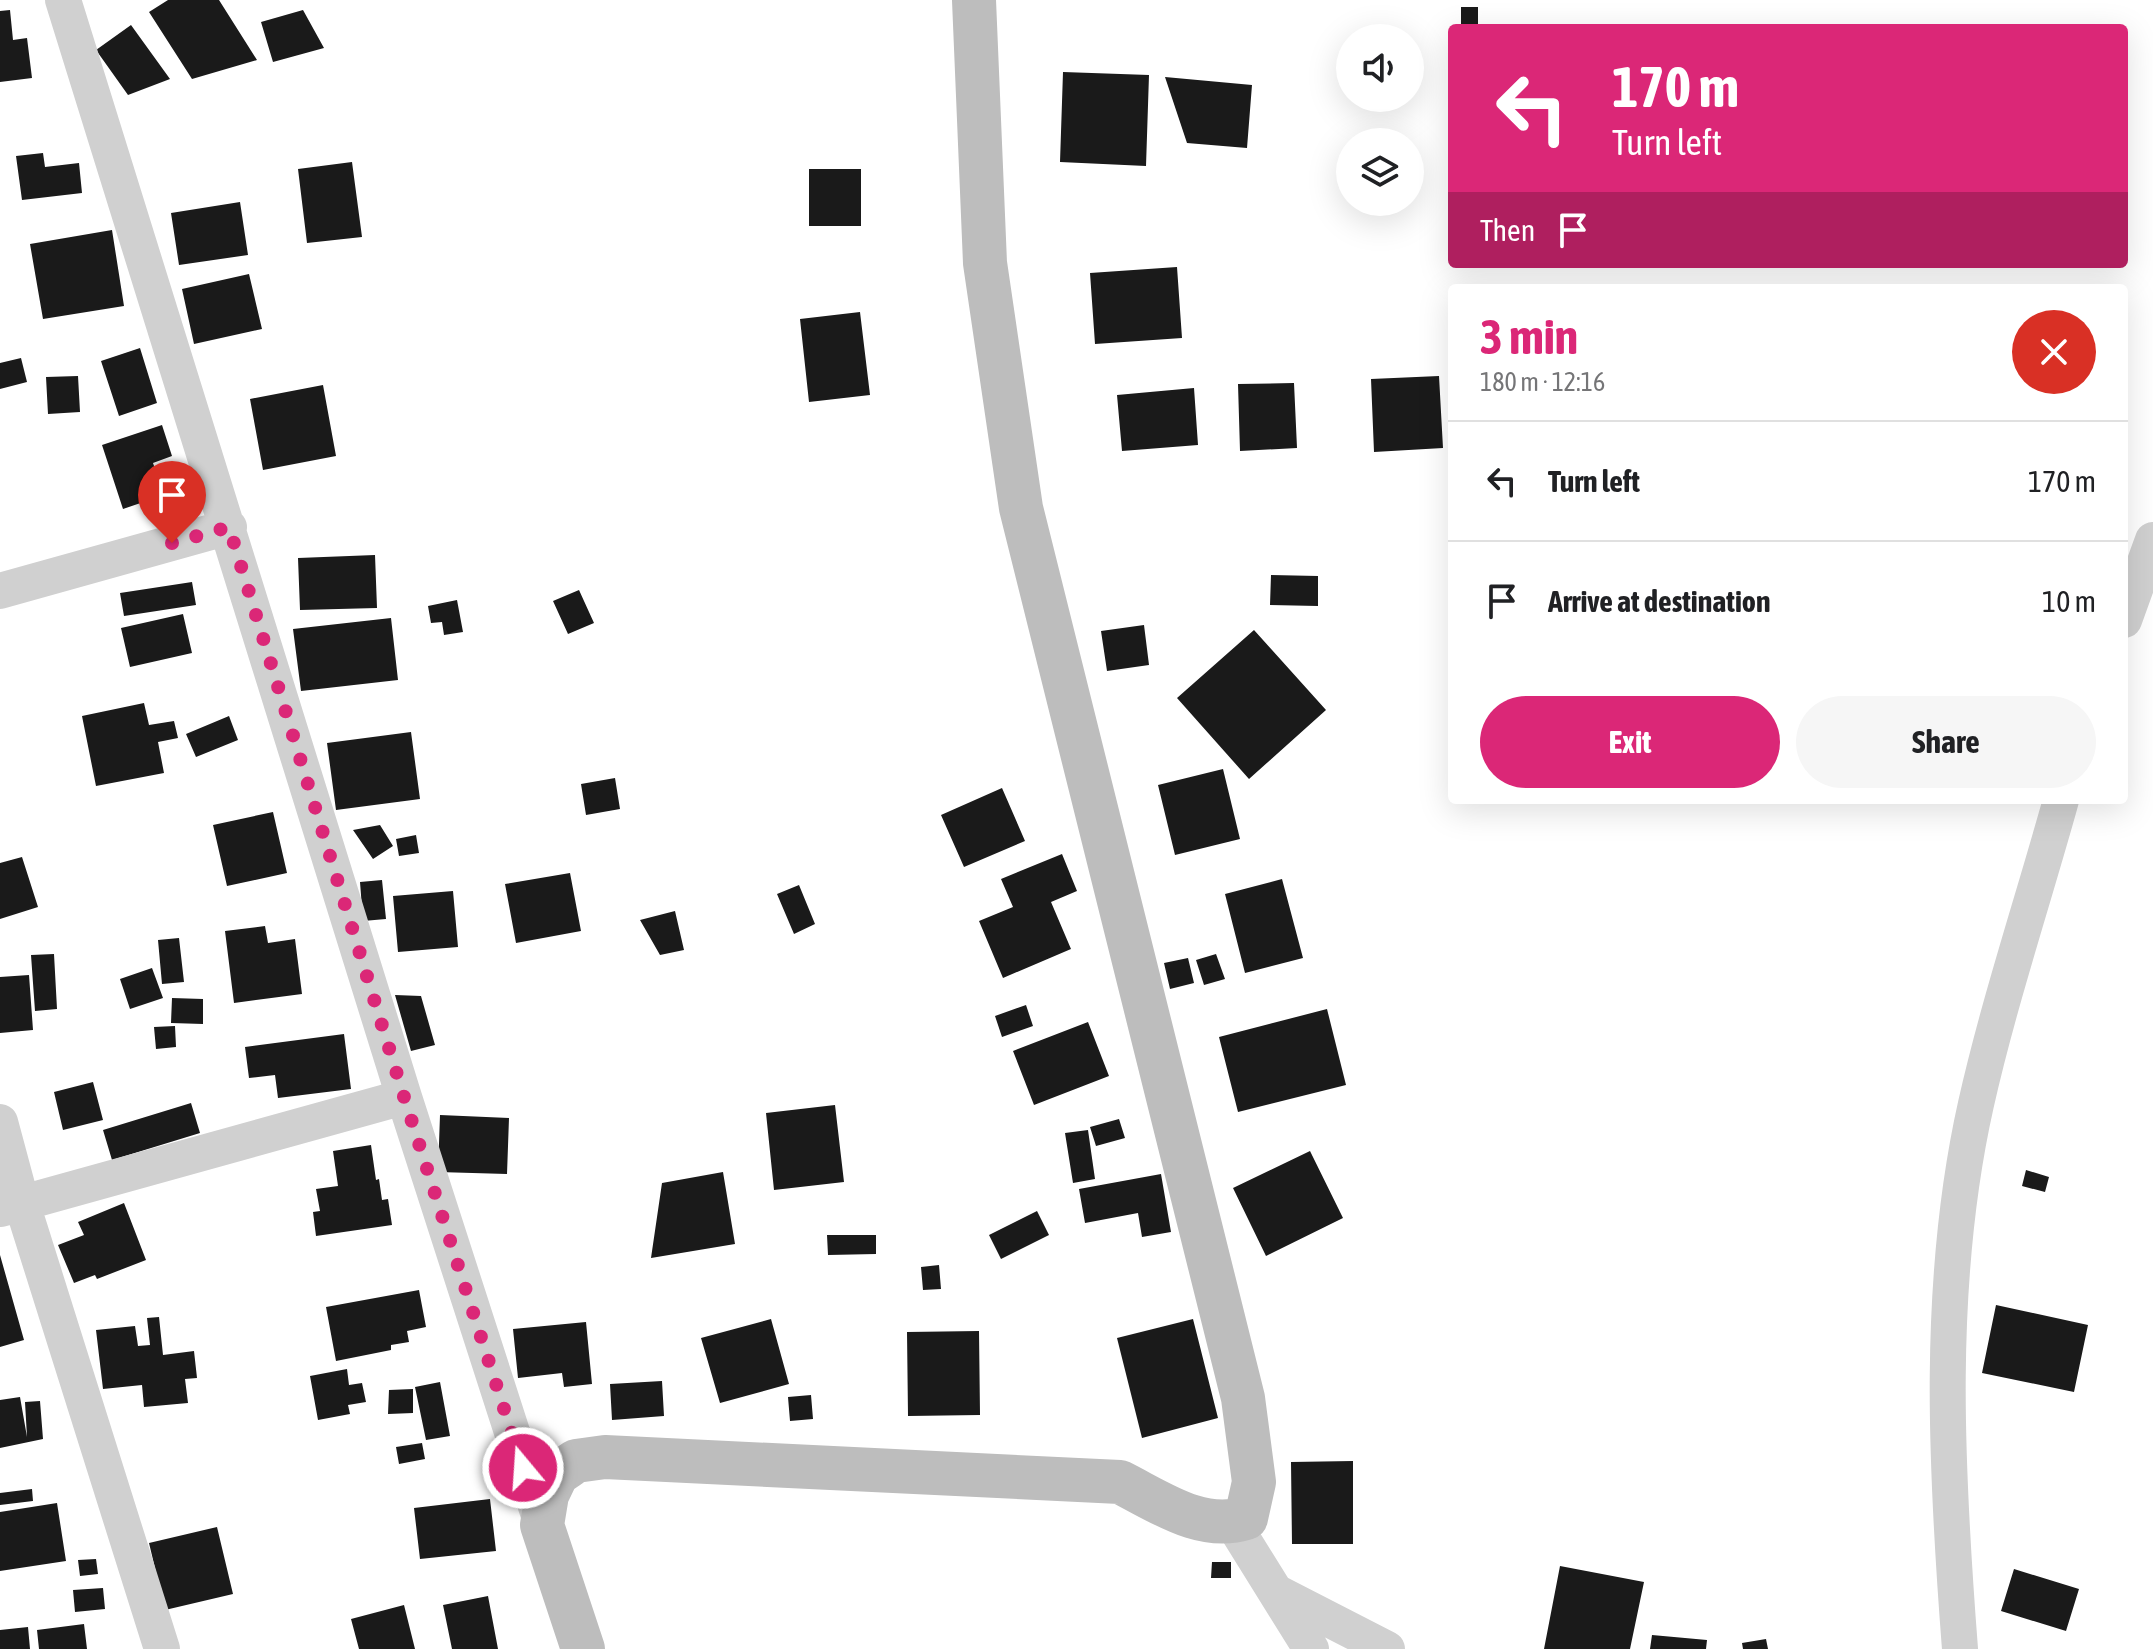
<!DOCTYPE html>
<html lang="en">
<head>
<meta charset="utf-8">
<style>
	body { margin:0; font-family:"Asap Condensed",sans-serif; background:#f6f6f6; color:#202124; height:100vh; display:flex; flex-direction:column; font-size:30px; white-space:nowrap }
	* { box-sizing:border-box; margin:0 }
	p { font-size:26px; color:#757577 }
	.icon { flex:none; width:44px; height:44px; fill:none; stroke:currentColor; stroke-width:2; stroke-linecap:round; stroke-linejoin:round }
	.map { position:relative; flex:1; overflow:hidden }
	.sheet { position:absolute; left:1448px; top:284px; width:680px; height:520px; display:flex; flex-direction:column; background:#fff; border-radius:8px; box-shadow:0 8px 32px #0002 }
	.sheet>* { flex:none }
	.banner { position:absolute; left:1448px; top:24px; width:680px; height:244px; border-radius:8px; box-shadow:0 8px 32px #0002; background:#db2777; color:#fff; overflow:hidden }
	.buttons { position:absolute; left:1336px; top:24px; display:grid; gap:16px }
	.buttons a { display:grid; place-items:center; width:88px; height:88px; border-radius:50%; background:#fff; box-shadow:0 8px 32px #0002; font-size:40px }
	.pin { position:absolute; display:grid; place-items:center; width:68px; height:68px; color:#fff; margin:-82px -34px; border-radius:50% 50% 50% 0; rotate:-45deg; box-shadow:0 0 8px #0007 }
	.pin .icon { rotate:45deg }
	.me { position:absolute; width:88px; margin:-44px; rotate:342deg; stroke-linejoin:round; filter:drop-shadow(0 0 6px #0008) }
	.turn { display:flex; align-items:center; gap:28px; height:168px; padding:0 32px; font-size:36px }
	.turn .icon { width:104px; height:104px; stroke-width:2.5 }
	.turn b { display:block; font-size:56px; line-height:68px }
	.then { display:flex; align-items:center; height:76px; padding:0 32px; background:#0003; gap:16px; font-size:30px }
	.round { display:grid; place-items:center; flex:none; width:84px; height:84px; border-radius:42px; background:#f6f6f6 }
	.summary { display:flex; align-items:center; justify-content:space-between; height:136px; padding:0 32px }
	h1 { font-size:48px; font-weight:700; line-height:60px; color:#db2777 }
	.primary-button { display:flex; gap:16px; margin-top:auto; padding:16px 32px }
	.primary-button a { flex:1; height:92px; border-radius:48px; background:#db2777; color:#fff; font-size:32px; font-weight:700; line-height:92px; text-align:center }
	.primary-button a+a { background:#f6f6f6; color:#202124 }
	ul { padding:0; list-style:none }
	li { display:flex; align-items:center; gap:24px; height:120px; padding:0 32px; border-top:2px solid #e0e0e0 }
	li div { flex:1 }
	li b { display:block; font-size:30px }
	li em { font-style:normal }
	.map>svg:first-child { display:block }
</style>
</head>
<body>
<div class="map">
<svg width="2153" height="1649" viewBox="0 0 2153 1649">
	<rect width="100%" height="100%" fill="#fff"/>
	<path fill="#1a1a1a" d="M168 0H219L257 60 192 79 149 12Z
		M1461 7H1478V28H1461Z
		M10 10 13 40 27 38 32 78 0 82V11Z
		M303 10 324 48 273 62 261 22Z
		M131 25 170 79 128 95 96 50Z
		M1063 72 1149 75 1146 166 1060 162Z
		M1165 77 1252 85 1247 148 1187 143Z
		M43 153 45 167 79 163 82 193 22 200 16 156Z
		M352 162 362 237 307 243 298 169Z
		M809 169H861V226H809Z
		M240 202 248 255 179 265 171 213Z
		M112 230 124 306 43 319 30 244Z
		M1177 267 1182 338 1095 344 1090 273Z
		M249 274 262 329 194 344 182 289Z
		M860 312 870 395 809 402 800 319Z
		M140 348 157 403 119 416 101 361Z
		M21 358 27 382 0 389V363Z
		M78 376 80 412 48 414 46 377Z
		M1439 376 1443 448 1374 452 1371 379Z
		M1294 383 1297 448 1240 451 1238 384Z
		M323 385 336 456 263 470 250 399Z
		M1194 388 1198 445 1122 451 1117 395Z
		M162 425 172 456 153 463 164 495 123 509 102 445Z
		M375 555 377 608 300 610 298 558Z
		M1271 575 1318 576V606L1270 605Z
		M192 582 196 605 124 616 120 593Z
		M579 590 594 623 568 634 553 601Z
		M457 600 463 632 444 635 442 622 431 623 428 606Z
		M183 614 192 653 130 667 121 628Z
		M391 618 398 680 301 691 293 629Z
		M1144 625 1149 665 1107 671 1101 631Z
		M1254 630 1326 710 1249 779 1177 698Z
		M144 703 149 725 174 721 178 738 158 742 164 773 96 786 82 716Z
		M229 716 238 740 196 757 186 734Z
		M411 732 420 799 336 810 327 743Z
		M1223 769 1240 839 1175 855 1158 785Z
		M615 778 620 809 586 815 581 784Z
		M1002 788 1025 841 964 867 941 815Z
		M273 812 287 873 227 886 213 825Z
		M380 825 393 846 373 859 353 830Z
		M416 835 419 853 399 856 396 839Z
		M1062 854 1077 891 1051 902 1071 949 1003 978 979 921 1013 907 1001 879Z
		M22 857 38 907 0 919V863Z
		M570 873 581 931 516 943 505 884Z
		M1282 879 1303 958 1245 973 1225 894Z
		M382 880 386 919 363 921 360 882Z
		M799 885 815 924 794 934 777 894Z
		M453 891 458 947 398 952 393 896Z
		M675 911 684 950 660 955 640 920Z
		M265 926 268 943 295 939 302 994 234 1003 225 931Z
		M179 938 184 982 162 984 158 940Z
		M54 954 57 1009 35 1011 31 955Z
		M1216 954 1225 979 1204 985 1196 960Z
		M1188 958 1194 983 1170 989 1164 963Z
		M152 968 163 998 130 1009 120 979Z
		M29 975 33 1030 0 1033V977Z
		M395 995 421 996 435 1045 411 1051Z
		M172 998 203 999V1024L171 1023Z
		M1026 1005 1033 1026 1002 1037 995 1016Z
		M1327 1009 1346 1085 1238 1112 1219 1037Z
		M1088 1022 1109 1076 1034 1105 1013 1051Z
		M175 1026 176 1047 156 1049 154 1027Z
		M344 1034 351 1089 278 1098 275 1075 249 1078 245 1047Z
		M93 1082 103 1120 63 1130 54 1092Z
		M191 1103 200 1133 112 1160 103 1130Z
		M835 1105 844 1182 774 1190 766 1113Z
		M440 1115 509 1118 507 1174 438 1172Z
		M1119 1119 1125 1138 1096 1146 1090 1127Z
		M1088 1130 1095 1179 1073 1183 1065 1133Z
		M371 1145 376 1180 379 1179 382 1200 388 1199 392 1225 316 1236 313 1212 320 1211 316 1189 338 1186 333 1151Z
		M1310 1151 1343 1218 1266 1256 1233 1188Z
		M2026 1170 2049 1177 2045 1192 2022 1186Z
		M723 1172 735 1244 651 1258 662 1183Z
		M1161 1174 1171 1232 1142 1237 1138 1213 1085 1223 1079 1189Z
		M124 1203 146 1260 97 1279 95 1275 74 1283 58 1245 84 1235 78 1222Z
		M1037 1211 1049 1235 1001 1259 989 1235Z
		M827 1235H876V1254L828 1255Z
		M0 1255 24 1340 0 1347Z
		M939 1265 941 1289 923 1290 921 1267Z
		M419 1290 426 1327 407 1331 409 1342 391 1345V1350L336 1361 326 1307Z
		M1996 1305 2088 1325 2074 1392 1982 1373Z
		M159 1317 163 1355 194 1351 197 1378 185 1379 188 1403 144 1407 142 1385 103 1389 96 1330 135 1326 138 1346 150 1345 147 1318Z
		M771 1319 789 1384 720 1403 701 1338Z
		M1193 1319 1218 1418 1142 1438 1117 1338Z
		M586 1322 592 1384 564 1387 562 1373 518 1378 513 1329Z
		M979 1331 980 1415 908 1416 907 1332Z
		M347 1369 349 1385 362 1383 366 1402 348 1405 350 1414 318 1420 310 1376Z
		M662 1381 664 1416 612 1420 610 1384Z
		M440 1382 450 1436 426 1440 415 1387Z
		M413 1389V1413L388 1414 389 1390Z
		M811 1395 813 1419 790 1421 788 1397Z
		M20 1397 27 1437 25 1402 40 1401 43 1439 0 1448V1400Z
		M422 1443 425 1459 399 1464 396 1447Z
		M1353 1461V1544H1292L1291 1462Z
		M32 1489 33 1501 0 1505V1493Z
		M490 1499 496 1551 420 1559 414 1508Z
		M57 1503 66 1561 0 1571V1512Z
		M217 1527 233 1594 165 1610 149 1543Z
		M96 1559 98 1574 80 1576 78 1560Z
		M1212 1562H1231V1578H1211Z
		M1560 1566 1644 1582 1630 1649H1544Z
		M2014 1569 2079 1589 2066 1631 2001 1611Z
		M103 1588 105 1609 75 1612 73 1590Z
		M488 1596 498 1649H452L443 1605Z
		M404 1605 415 1649H359L351 1619Z
		M84 1624 87 1649H39L37 1630Z
		M28 1627 30 1649H0V1630Z
		M1652 1635 1707 1640 1706 1649H1650Z
		M1766 1639 1768 1649H1743L1742 1643Z"/>
	<g fill="none" stroke-linecap="round" stroke-linejoin="round">
		<path stroke="#d0d0d0" stroke-width="36" d="M63 0 404 1097 542 1525
			M0 591 229 527
			M2124 620 2153 540
			M0 1122 22 1204 162 1649
			M1 1209 404 1097
			M1232 1522 1311 1649
			M1278 1593 1387 1649
			M1960 1649C1946 1469 1936 1282 1976 1104 1999 1002 2033 901 2061 800"/>
		<path stroke="#bdbdbd" stroke-width="44" d="M583 1649 542 1525 547 1495 557 1474 576 1461 605 1457 1120 1482C1160 1502 1201 1532 1246 1518L1254 1482 1243 1398 1021 508 985 263 974 0"/>
	</g>
	<g fill="none" stroke-linecap="round" stroke-linejoin="round">
		<path stroke="#db2777" stroke-width="14" stroke-dasharray="0 25.2" d="M172 543 229 527 404 1097 523 1468"/>
	</g>
</svg>
<div class="buttons">
<a><svg class="icon" aria-label="sound" viewBox="0 0 24 24"><path d="M4 9h4l5-4v14l-5-4H4zM17 9q2 3 0 6"/></svg></a>
<a><svg class="icon" aria-label="layers" viewBox="0 0 24 24"><path d="M12 4l9 5-9 5-9-5zM3 14l9 5 9-5"/></svg></a>
</div>
<div class="pin" style="left:172px;top:543px;background:#d93025"><svg class="icon" aria-label="arrive" viewBox="0 0 24 24"><path d="M6 21V4h12l-3 4 3 4H6"/></svg></div>
<svg class="me" style="left:523px;top:1468px" viewBox="-20 -20 40 40"><circle r="17" fill="#db2777" stroke="#fff" stroke-width="3"/><path d="M0-11L8 9 0 5-8 9z" fill="#fff"/></svg>
<div class="banner">
<div class="turn"><svg class="icon" aria-label="left" viewBox="0 0 24 24"><path d="M17 20v-9H6M10 6l-5 5 5 5"/></svg><div><b>170 m</b>Turn left</div></div>
<div class="then">Then<svg class="icon" aria-label="arrive" viewBox="0 0 24 24"><path d="M6 21V4h12l-3 4 3 4H6"/></svg></div>
</div>
<section class="sheet">
<div class="summary"><div><h1>3 min</h1><p>180 m · 12:16</p></div><a class="round" style="background:#d93025;color:#fff"><svg class="icon" aria-label="close" viewBox="0 0 24 24"><path d="M6 6l12 12M18 6L6 18"/></svg></a></div>
<ul>
<li><svg class="icon" aria-label="left" viewBox="0 0 24 24"><path d="M17 20v-9H6M10 6l-5 5 5 5"/></svg><div><b>Turn left</b></div><em>170 m</em></li>
<li><svg class="icon" aria-label="arrive" viewBox="0 0 24 24"><path d="M6 21V4h12l-3 4 3 4H6"/></svg><div><b>Arrive at destination</b></div><em>10 m</em></li>
</ul>
<div class="primary-button"><a>Exit</a><a>Share</a></div>
</section>
</div>
</body>
</html>
